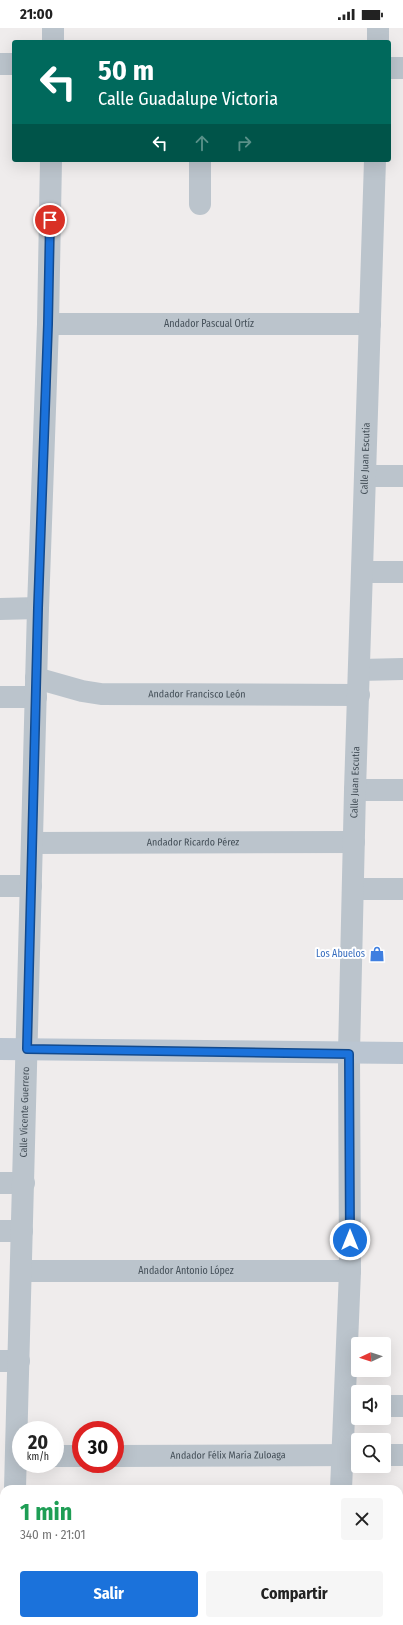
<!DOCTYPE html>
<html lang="es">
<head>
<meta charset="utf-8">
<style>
	body { margin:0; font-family:"Fira Sans Condensed",sans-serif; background:#f6f6f6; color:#222; height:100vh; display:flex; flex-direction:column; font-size:15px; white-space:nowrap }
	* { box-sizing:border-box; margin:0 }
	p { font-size:13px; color:#767676 }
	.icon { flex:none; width:22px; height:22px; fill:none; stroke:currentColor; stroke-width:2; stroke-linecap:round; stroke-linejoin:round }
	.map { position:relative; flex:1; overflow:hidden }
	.side { position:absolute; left:0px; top:1457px; width:403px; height:140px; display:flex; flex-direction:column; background:#fff; border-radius:12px 12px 0 0; box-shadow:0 4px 16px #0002 }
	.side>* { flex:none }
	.banner { position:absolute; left:12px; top:12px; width:379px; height:122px; border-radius:4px; box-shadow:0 4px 16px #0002; background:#00695c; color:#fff; overflow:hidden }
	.needle { width:26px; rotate:266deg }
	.fabs { position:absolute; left:351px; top:1309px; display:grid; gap:8px }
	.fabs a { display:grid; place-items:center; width:40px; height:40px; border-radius:4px; background:#fff; box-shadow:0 4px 16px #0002; font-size:20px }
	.speed { position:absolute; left:12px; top:1393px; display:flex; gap:8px; font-size:20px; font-weight:700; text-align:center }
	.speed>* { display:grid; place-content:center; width:52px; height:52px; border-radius:50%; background:#fff; box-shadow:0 4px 16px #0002; line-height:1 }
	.speed small { font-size:10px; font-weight:400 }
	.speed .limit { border:6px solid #d22; background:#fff; color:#111 }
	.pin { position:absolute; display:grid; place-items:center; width:34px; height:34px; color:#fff; margin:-17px; border:2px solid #fff; border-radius:50%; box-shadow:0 1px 4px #0007 }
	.me { position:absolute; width:44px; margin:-22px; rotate:0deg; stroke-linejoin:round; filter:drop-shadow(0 0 3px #0008) }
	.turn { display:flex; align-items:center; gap:14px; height:84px; padding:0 20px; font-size:18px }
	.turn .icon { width:52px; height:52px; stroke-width:2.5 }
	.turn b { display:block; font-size:28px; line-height:34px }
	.lanes { display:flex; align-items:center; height:38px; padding:0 20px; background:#0003; justify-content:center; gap:20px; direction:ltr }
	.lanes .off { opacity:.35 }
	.round { display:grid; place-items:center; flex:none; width:42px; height:42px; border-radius:4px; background:#f6f6f6 }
	.overview { display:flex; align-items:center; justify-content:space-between; height:68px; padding:0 20px }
	h1 { font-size:24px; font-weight:700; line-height:30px; color:#1e9e55 }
	.primary-button { display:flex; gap:8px; margin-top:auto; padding:8px 20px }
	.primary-button a { flex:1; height:46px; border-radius:4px; background:#1b72db; color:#fff; font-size:16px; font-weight:700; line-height:46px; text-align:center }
	.primary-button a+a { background:#f6f6f6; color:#222 }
	.status { display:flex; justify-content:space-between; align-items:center; height:28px; padding:0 20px; background:#fff; direction:ltr }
	.status svg { height:11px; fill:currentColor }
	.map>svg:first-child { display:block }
</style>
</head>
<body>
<div class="status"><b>21:00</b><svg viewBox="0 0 49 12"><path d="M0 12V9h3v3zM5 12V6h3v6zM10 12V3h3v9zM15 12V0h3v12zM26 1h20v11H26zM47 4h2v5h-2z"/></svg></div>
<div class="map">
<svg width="403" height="1597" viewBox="0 0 403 1597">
	<rect width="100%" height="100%" fill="#efecec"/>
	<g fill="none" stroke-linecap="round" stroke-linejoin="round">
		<g stroke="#bbc4cc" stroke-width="22">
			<path d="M53 0V14"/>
			<path d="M378 14V0"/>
			<path d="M0 36H14"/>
			<path d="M389 40H403"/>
			<path d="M200 132V176"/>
			<path id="s1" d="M48 296H370"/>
			<path d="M365 448H403"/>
			<path d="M362 544H403"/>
			<path d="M0 581 38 580"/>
			<path d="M360 642 403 641"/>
			<path id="s2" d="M36 650 82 663 101 666 359 667"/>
			<path d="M0 669H36"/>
			<path d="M355 762H403"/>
			<path id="s3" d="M32 815 354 814"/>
			<path d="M0 858H31"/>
			<path d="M353 861H403"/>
			<path d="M0 1155H24"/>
			<path d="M0 1203H22"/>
			<path id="s4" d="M21 1243H350"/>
			<path d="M0 1333H19"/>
			<path d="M384 1378H403"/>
			<path d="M384 1427H403"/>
			<path d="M55 1428H81"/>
			<path id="s5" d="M115 1428 358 1427"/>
			<path id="s6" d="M15 1461 38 580 48 296 51 132"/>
			<path id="s7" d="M341 1461 350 1243 349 1025 355 762 375 132"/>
			<path d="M399 1522H403"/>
			<path d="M342 1593V1597"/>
			<path d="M12 1597V1593"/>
		</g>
		<path stroke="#bac5d1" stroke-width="22" d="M0 1021 403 1025"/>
	</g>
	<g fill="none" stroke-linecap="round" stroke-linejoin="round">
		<g stroke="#124a8e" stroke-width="10">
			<path id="route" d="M50 192 48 296 38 580 27 1021 349 1026 350 1212"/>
		</g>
		<use href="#route" stroke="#1b72db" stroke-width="7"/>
	</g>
	<defs>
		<g id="shop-bare" transform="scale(1.2)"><path d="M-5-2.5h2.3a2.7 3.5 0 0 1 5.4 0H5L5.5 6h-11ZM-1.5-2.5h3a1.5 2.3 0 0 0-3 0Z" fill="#3f7fe0" stroke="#fff" stroke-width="2.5" paint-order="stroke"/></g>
	</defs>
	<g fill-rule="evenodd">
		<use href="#shop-bare" x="377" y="926"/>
	</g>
	<g text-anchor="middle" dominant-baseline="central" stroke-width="4" stroke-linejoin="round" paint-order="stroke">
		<g font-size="10" fill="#455059" stroke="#fff">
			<text stroke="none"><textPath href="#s1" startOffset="161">Andador Pascual Ortíz</textPath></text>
			<text stroke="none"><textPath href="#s7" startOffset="1031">Calle Juan Escutia</textPath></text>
			<text stroke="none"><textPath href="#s2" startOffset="163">Andador Francisco León</textPath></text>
			<text stroke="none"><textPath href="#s7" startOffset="707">Calle Juan Escutia</textPath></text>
			<text stroke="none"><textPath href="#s3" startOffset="161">Andador Ricardo Pérez</textPath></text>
			<text stroke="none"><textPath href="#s6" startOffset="377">Calle Vicente Guerrero</textPath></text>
			<text stroke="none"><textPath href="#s4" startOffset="165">Andador Antonio López</textPath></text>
			<text stroke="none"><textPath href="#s5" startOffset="113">Andador Félix María Zuloaga</textPath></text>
		</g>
		<g font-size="10" fill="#366cbe" stroke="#fff" text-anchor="end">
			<text x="365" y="926">Los Abuelos</text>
		</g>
	</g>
</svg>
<div class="fabs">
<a><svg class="needle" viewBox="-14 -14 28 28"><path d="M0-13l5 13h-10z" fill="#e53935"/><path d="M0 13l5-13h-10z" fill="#767676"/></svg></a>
<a><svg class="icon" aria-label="sound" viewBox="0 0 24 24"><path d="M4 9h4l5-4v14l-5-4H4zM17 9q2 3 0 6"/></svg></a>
<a><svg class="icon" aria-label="search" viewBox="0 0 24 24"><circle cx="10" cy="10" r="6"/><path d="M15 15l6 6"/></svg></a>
</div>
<div class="speed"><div>20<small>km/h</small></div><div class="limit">30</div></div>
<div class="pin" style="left:50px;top:192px;background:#d93025"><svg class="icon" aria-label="arrive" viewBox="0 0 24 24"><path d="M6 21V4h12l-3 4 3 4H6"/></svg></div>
<svg class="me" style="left:350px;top:1212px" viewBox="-20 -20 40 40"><circle r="17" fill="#1b72db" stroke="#fff" stroke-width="3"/><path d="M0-11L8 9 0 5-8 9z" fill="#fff"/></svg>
<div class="banner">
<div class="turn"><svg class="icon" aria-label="left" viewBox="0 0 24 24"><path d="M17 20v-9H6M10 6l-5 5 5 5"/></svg><div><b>50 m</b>Calle Guadalupe Victoria</div></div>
<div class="lanes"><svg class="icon" aria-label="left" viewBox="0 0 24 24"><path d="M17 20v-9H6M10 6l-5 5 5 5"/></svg><svg class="icon off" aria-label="ahead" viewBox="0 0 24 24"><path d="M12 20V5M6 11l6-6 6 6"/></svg><svg class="icon off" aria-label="right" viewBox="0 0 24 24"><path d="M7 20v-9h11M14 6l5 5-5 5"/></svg></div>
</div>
<section class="side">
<div class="overview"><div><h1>1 min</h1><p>340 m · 21:01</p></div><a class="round"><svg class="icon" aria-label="close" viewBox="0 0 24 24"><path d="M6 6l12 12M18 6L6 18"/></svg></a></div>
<div class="primary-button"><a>Salir</a><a>Compartir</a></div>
</section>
</div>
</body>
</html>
